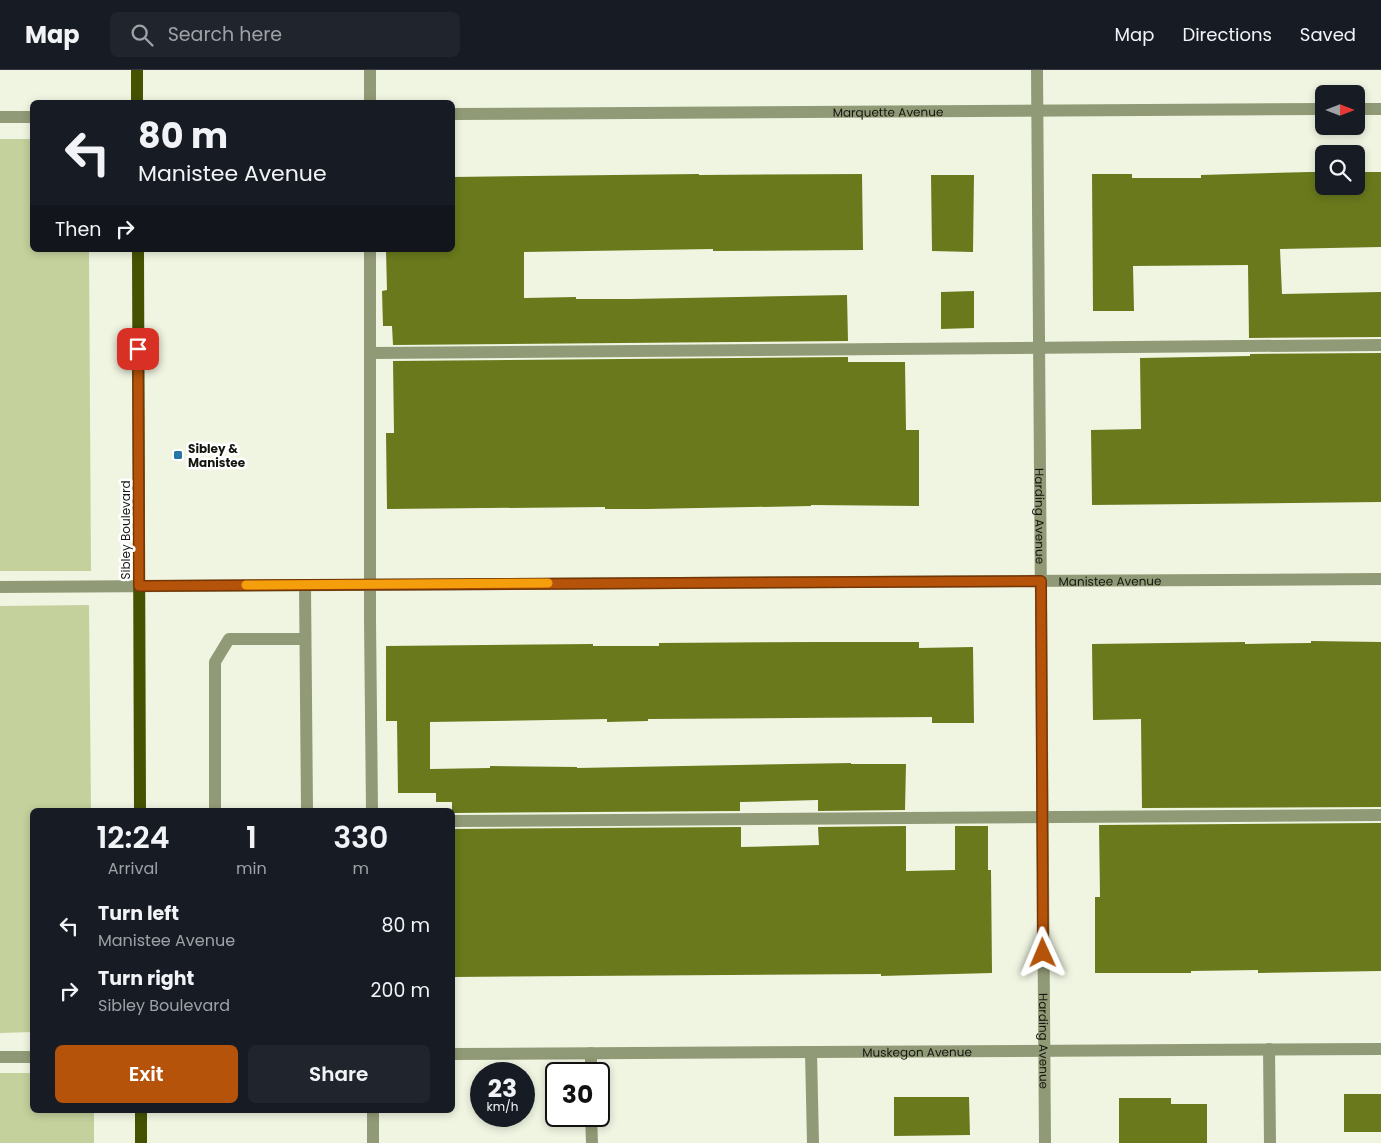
<!DOCTYPE html>
<html lang="en">
<head>
<meta charset="utf-8">
<style>
	body { margin:0; font-family:Poppins,sans-serif; background:#20242c; color:#f1f3f6; height:100vh; display:flex; flex-direction:column; font-size:19px; white-space:nowrap }
	* { box-sizing:border-box; margin:0 }
	p { font-size:16px; color:#9ea1a6 }
	.icon { flex:none; width:28px; height:28px; fill:none; stroke:currentColor; stroke-width:2; stroke-linecap:round; stroke-linejoin:round }
	.map { position:relative; flex:1; overflow:hidden }
	.details { position:absolute; left:30px; top:738px; width:425px; height:305px; display:flex; flex-direction:column; background:#171b24; border-radius:8px; box-shadow:0 2px 8px #0003 }
	.details>* { flex:none }
	.top-card { position:absolute; left:30px; top:30px; width:425px; height:152px; border-radius:8px; box-shadow:0 2px 8px #0003; background:#171b24; color:#f1f3f6; overflow:hidden }
	.needle { width:32px; rotate:90deg }
	.tools { position:absolute; left:1315px; top:15px; display:grid; gap:10px }
	.tools a { display:grid; place-items:center; width:50px; height:50px; border-radius:8px; background:#171b24; box-shadow:0 2px 8px #0003; font-size:25px }
	.speed { position:absolute; left:470px; top:992px; display:flex; gap:10px; font-size:25px; font-weight:700; text-align:center }
	.speed>* { display:grid; place-content:center; width:65px; height:65px; border-radius:50%; background:#171b24; box-shadow:0 2px 8px #0003; line-height:1 }
	.speed small { font-size:12px; font-weight:400 }
	.speed .limit { border:2px solid #111; border-radius:8px; background:#fff; color:#111 }
	.pin { position:absolute; display:grid; place-items:center; width:42px; height:42px; color:#fff; margin:-21px; border-radius:10px; box-shadow:0 2px 8px #0006 }
	.me { position:absolute; width:55px; margin:-28px; rotate:359deg; stroke-linejoin:round; filter:drop-shadow(0 0 4px #0008) }
	.turn { display:flex; align-items:center; gap:18px; height:105px; padding:0 25px; font-size:22px }
	.turn .icon { width:65px; height:65px; stroke-width:2.5 }
	.turn b { display:block; font-size:35px; line-height:42px }
	.then { display:flex; align-items:center; height:48px; padding:0 25px; background:#0003; gap:10px; font-size:19px }
	.eta { display:flex; justify-content:space-evenly; align-items:center; height:85px; text-align:center }
	.eta b { font-size:30px; font-weight:600; line-height:35px }
	.button { display:flex; gap:10px; margin-top:auto; padding:10px 25px }
	.button a { flex:1; height:58px; border-radius:8px; background:#b45309; color:#fff; font-size:20px; font-weight:600; line-height:58px; text-align:center }
	.button a+a { background:#20242c; color:#f1f3f6 }
	ul { padding:0; list-style:none }
	li { display:flex; align-items:center; gap:15px; height:65px; padding:0 25px }
	li div { flex:1 }
	li b { display:block; font-size:19px }
	li em { font-style:normal }
	header { display:flex; align-items:center; gap:30px; box-sizing:border-box; height:70px; padding:0 25px; background:#171b24; border-bottom:1px solid #363941 }
	header strong { font-size:24px }
	nav { display:flex; gap:28px; margin-inline-start:auto; font-size:18px }
	.search { width:350px; height:45px; background:#20242c; display:flex; align-items:center; gap:12px; box-sizing:border-box; padding:0 18px; border-radius:8px; color:#9ea1a6; font-size:19px }
	.map>svg:first-child { display:block }
</style>
</head>
<body>
<header>
<strong>Map</strong>
<div class="search"><svg class="icon" aria-label="search" viewBox="0 0 24 24"><circle cx="10" cy="10" r="6"/><path d="M15 15l6 6"/></svg>Search here</div>
<nav><a>Map</a><a>Directions</a><a>Saved</a></nav>
</header>
<div class="map">
<svg width="1381" height="1073" viewBox="0 0 1381 1073">
	<rect width="100%" height="100%" fill="#f0f5e2"/>
	<path fill="#c4d19c" d="M0 69H32V180H89L91 501H0Z
		M89 535 91 740H32V962L0 963V536Z
		M0 1003H32V1040H94V1073H0Z"/>
	<path fill="#69791c" d="M1310 102H1324V116H1356V102H1381V177L1280 179 1282 224 1381 222V267L1249 268 1248 195 1133 196 1134 241H1093L1092 104H1132V108H1201V105Z
		M699 104V105L862 104 863 180 713 181V179L524 182V228L576 227V229H630L847 225 848 271 393 275 392 256H383L382 221 387 220 386 180H452V107Z
		M931 105H974L973 182 932 181Z
		M974 221V258L941 259V222Z
		M1381 283V432L1092 435 1091 360 1141 359 1140 288 1250 286V284Z
		M848 287V292H905L906 360H919V436L811 435V436L647 439H605V437L387 439 386 363H394L393 291Z
		M1311 571 1381 572V737L1142 738 1141 649 1093 650 1092 574 1245 572V574L1311 573Z
		M822 572H919V578L973 577 974 653H932V647L648 649V651L607 652V649L430 652V699L490 698V696L577 697V698L851 693V694H906L905 740 818 741V730L740 732V741L452 743V732H436V723H398L397 651H386V576L593 574V576H659V573Z
		M1381 753V901L1258 903V900L1191 901V903H1095V827H1100L1099 755Z
		M906 756V801L955 800V756H988V800H991L992 903 881 906V904L452 907V759L741 757V777L819 775 818 757Z
		M1344 1024H1381V1062H1344Z
		M894 1027H969L970 1065 894 1066Z
		M1119 1028H1171V1034H1207V1073H1119Z"/>
	<g fill="none" stroke-linecap="round" stroke-linejoin="round">
		<g stroke="#919a76" stroke-width="12">
			<path d="M370 0V32"/>
			<path id="s1" d="M1037 0 1045 1073"/>
			<path d="M1356 39H1381"/>
			<path id="s2" d="M452 44 1324 39"/>
			<path d="M0 47H32"/>
			<path d="M370 180V550L372 740"/>
			<path d="M371 283 1381 275"/>
			<path d="M305 515 307 740"/>
			<path id="s3" d="M0 517 1381 509"/>
			<path d="M215 740V592L229 569H305"/>
			<path d="M452 751 1381 745"/>
			<path d="M1269 979 1270 1073"/>
			<path d="M811 982 813 1073"/>
			<path d="M591 983V1004"/>
			<path id="s4" d="M452 984 1381 979"/>
			<path d="M0 987H32"/>
			<path d="M373 1040V1073"/>
			<path d="M591 1046 592 1073"/>
		</g>
		<path stroke="#455200" stroke-width="12" d="M137 0V32
			M138 180 140 740
			M141 1040V1073"/>
	</g>
	<g fill="none" stroke-linecap="round" stroke-linejoin="round">
		<g stroke="#753606" stroke-width="12">
			<path id="route" d="M138 279 139 516 1041 511 1043 883"/>
		</g>
		<use href="#route" stroke="#b45309" stroke-width="9"/>
		<path stroke="#f59e0b" stroke-width="9" d="M246 515 548 513"/>
	</g>
	<rect fill="#2a75a8" stroke="#fff" stroke-width="2" x="173" y="380" width="10" height="10" rx="2.5"/>
	<g text-anchor="middle" dominant-baseline="central" stroke-width="5" stroke-linejoin="round" paint-order="stroke">
		<g font-size="12" fill="#14160f" stroke="#fff">
			<text stroke="none"><textPath href="#s2" startOffset="436">Marquette Avenue</textPath></text>
			<text stroke="none"><textPath href="#s1" startOffset="446">Harding Avenue</textPath></text>
			<text transform="translate(125 460) rotate(-90)">Sibley Boulevard</text>
			<text stroke="none"><textPath href="#s3" startOffset="1110">Manistee Avenue</textPath></text>
			<text stroke="none"><textPath href="#s1" startOffset="971">Harding Avenue</textPath></text>
			<text stroke="none"><textPath href="#s4" startOffset="465">Muskegon Avenue</textPath></text>
		</g>
		<g font-size="12" font-weight="bold" fill="#14160f" stroke="#fff" text-anchor="start">
			<text x="188" y="378">Sibley &amp;<tspan x="188" dy="14">Manistee</tspan></text>
		</g>
	</g>
</svg>
<div class="tools">
<a><svg class="needle" viewBox="-14 -14 28 28"><path d="M0-13l5 13h-10z" fill="#e53935"/><path d="M0 13l5-13h-10z" fill="#9ea1a6"/></svg></a>
<a><svg class="icon" aria-label="search" viewBox="0 0 24 24"><circle cx="10" cy="10" r="6"/><path d="M15 15l6 6"/></svg></a>
</div>
<div class="speed"><div>23<small>km/h</small></div><div class="limit">30</div></div>
<div class="pin" style="left:138px;top:279px;background:#d93025"><svg class="icon" aria-label="arrive" viewBox="0 0 24 24"><path d="M6 21V4h12l-3 4 3 4H6"/></svg></div>
<svg class="me" style="left:1043px;top:883px" viewBox="-20 -20 40 40"><path d="M0-17L14 15 0 8-14 15z" fill="#b45309" stroke="#fff" stroke-width="4"/></svg>
<div class="top-card">
<div class="turn"><svg class="icon" aria-label="left" viewBox="0 0 24 24"><path d="M17 20v-9H6M10 6l-5 5 5 5"/></svg><div><b>80 m</b>Manistee Avenue</div></div>
<div class="then">Then<svg class="icon" aria-label="right" viewBox="0 0 24 24"><path d="M7 20v-9h11M14 6l5 5-5 5"/></svg></div>
</div>
<section class="details">
<div class="eta">
<div><b>12:24</b><p>Arrival</p></div>
<div><b>1</b><p>min</p></div>
<div><b>330</b><p>m</p></div>
</div>
<ul>
<li><svg class="icon" aria-label="left" viewBox="0 0 24 24"><path d="M17 20v-9H6M10 6l-5 5 5 5"/></svg><div><b>Turn left</b><p>Manistee Avenue</p></div><em>80 m</em></li>
<li><svg class="icon" aria-label="right" viewBox="0 0 24 24"><path d="M7 20v-9h11M14 6l5 5-5 5"/></svg><div><b>Turn right</b><p>Sibley Boulevard</p></div><em>200 m</em></li>
</ul>
<div class="button"><a>Exit</a><a>Share</a></div>
</section>
</div>
</body>
</html>
